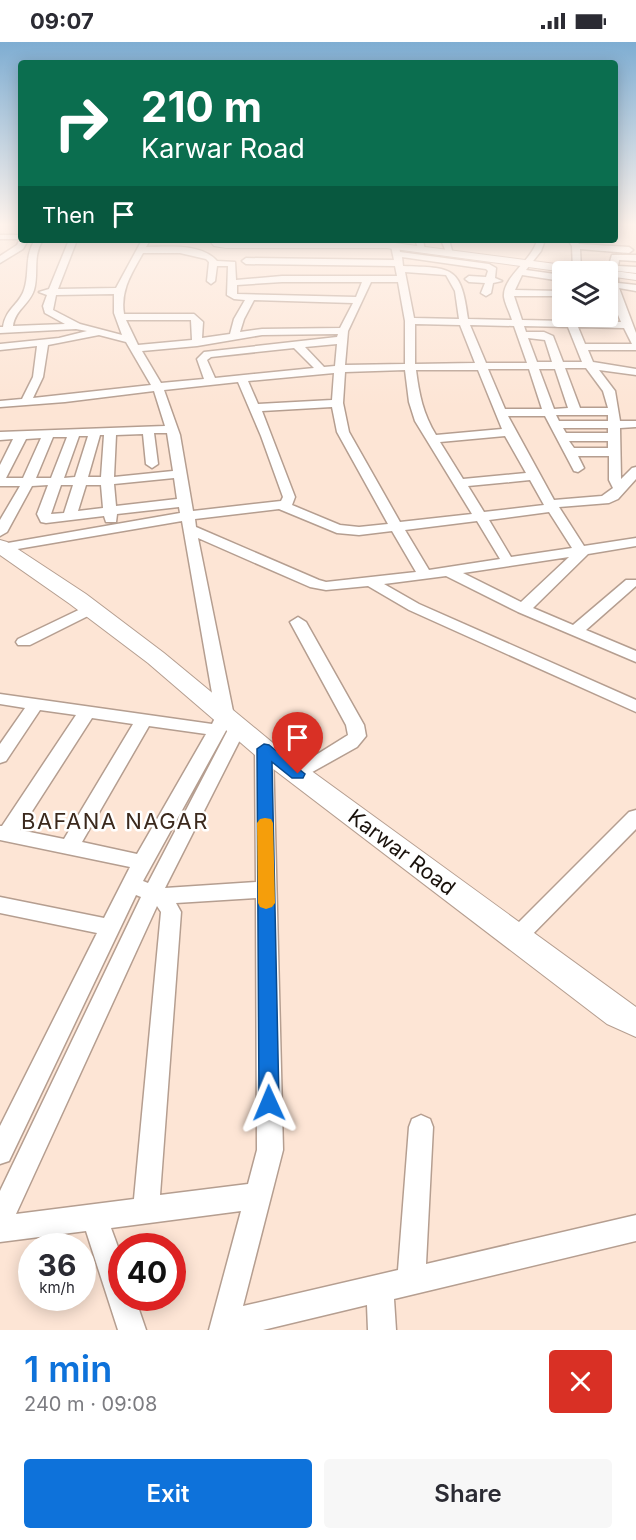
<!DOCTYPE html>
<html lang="en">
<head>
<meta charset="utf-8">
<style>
	body { margin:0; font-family:Inter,sans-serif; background:#f7f7f7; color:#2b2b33; height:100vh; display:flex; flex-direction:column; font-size:22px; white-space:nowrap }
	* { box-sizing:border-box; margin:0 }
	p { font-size:20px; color:#7c7c81 }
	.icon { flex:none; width:33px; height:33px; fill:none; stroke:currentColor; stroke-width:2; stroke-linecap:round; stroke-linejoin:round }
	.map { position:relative; height:1288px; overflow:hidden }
	.side { display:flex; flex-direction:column; background:#fff; flex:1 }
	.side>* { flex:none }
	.hud { position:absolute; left:18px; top:18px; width:600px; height:183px; border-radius:6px; box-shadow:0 3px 15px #0003; background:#0b6e4f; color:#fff; overflow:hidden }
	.fabs { position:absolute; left:552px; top:219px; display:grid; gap:12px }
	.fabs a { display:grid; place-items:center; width:66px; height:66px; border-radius:6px; background:#fff; box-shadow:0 3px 15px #0003; font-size:30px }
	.speed { position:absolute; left:18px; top:1191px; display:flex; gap:12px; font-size:30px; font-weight:700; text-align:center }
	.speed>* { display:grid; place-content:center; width:78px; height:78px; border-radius:50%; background:#fff; box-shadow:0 3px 15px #0003; line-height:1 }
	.speed small { font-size:15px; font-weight:400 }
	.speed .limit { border:9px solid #d22; background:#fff; color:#111 }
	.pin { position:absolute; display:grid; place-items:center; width:51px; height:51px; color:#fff; margin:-62px -26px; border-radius:50% 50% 50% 0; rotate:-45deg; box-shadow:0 0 6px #0007 }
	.pin .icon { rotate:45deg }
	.me { position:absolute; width:66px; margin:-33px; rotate:359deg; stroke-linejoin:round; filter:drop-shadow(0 0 4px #0008) }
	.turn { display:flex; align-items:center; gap:21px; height:126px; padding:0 24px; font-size:27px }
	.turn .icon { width:78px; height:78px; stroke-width:2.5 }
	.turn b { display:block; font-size:42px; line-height:51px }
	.then { display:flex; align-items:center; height:57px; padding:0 24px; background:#0003; gap:12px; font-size:22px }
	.round { display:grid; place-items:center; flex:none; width:63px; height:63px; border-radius:6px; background:#f7f7f7 }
	.headline { display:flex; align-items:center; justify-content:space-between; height:102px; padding:0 24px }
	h1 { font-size:36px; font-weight:600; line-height:45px; color:#0e72da }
	.action { display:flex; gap:12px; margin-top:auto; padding:12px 24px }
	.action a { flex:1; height:69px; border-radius:6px; background:#0e72da; color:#fff; font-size:24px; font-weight:600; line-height:69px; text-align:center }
	.action a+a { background:#f7f7f7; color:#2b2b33 }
	.status { display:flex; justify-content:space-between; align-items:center; height:42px; padding:0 30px; background:#fff; direction:ltr }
	.status svg { height:16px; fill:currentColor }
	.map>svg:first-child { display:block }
</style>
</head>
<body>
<div class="status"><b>09:07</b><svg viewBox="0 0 49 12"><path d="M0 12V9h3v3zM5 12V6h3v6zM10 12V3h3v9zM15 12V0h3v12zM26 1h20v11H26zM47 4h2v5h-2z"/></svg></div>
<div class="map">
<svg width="636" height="1288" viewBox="0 0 636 1288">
	<rect width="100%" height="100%" fill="#fde5d5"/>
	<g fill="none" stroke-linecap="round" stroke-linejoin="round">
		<g stroke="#b59e90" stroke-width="3">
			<path id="minor" d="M0 193H21V198H28L23 207 0 221V214L17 203 20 197H0Z
				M35 198H43C32 214 39 231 34 248 29 263 15 268 13 284L65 282 45 271 43 264 47 253 39 250 49 247 69 198H77L58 247 116 246 142 198H150L146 205C168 205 201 201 217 219L235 220 236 238 282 234H397L395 224 246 222 242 219 246 216 394 218 391 204 395 201 399 204 400 210 489 222 496 226 495 236 502 239 493 241 491 251 486 254 481 251 485 241 469 240 465 237 469 234 486 235 488 229 486 227 402 215 403 224C453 226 461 224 468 277L512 278C510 271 505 262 504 255 502 235 533 218 537 198H545L541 209 526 228 562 233V239L522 233 515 248 560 249 562 250V254H514L522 278 565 279 563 274H573L575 279 621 280C612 259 604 235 612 213H636V219L619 218 618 224 636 225V231L618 229V241L636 243V249L619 246 636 291V308H588L593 320 636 327V333L599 328 615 349 620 379H636V385L620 386 621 437 632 426 636 425V437L618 457 609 461 559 465 584 504 636 496V504L588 512 533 566 573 583 626 538H636V544L586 588 636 609V620L518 570 446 534 384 542 419 562 636 658V670L409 568 368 544 326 548 310 545 198 496 234 674 143 839 148 841 232 680H244L247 684 165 846 256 840 255 707 258 703H270L273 707 283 1108 243 1264 398 1228 409 1085 412 1077 421 1073 430 1077 433 1085 426 1222 636 1173V1199L394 1257 396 1288H368L367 1263 263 1288H209L241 1169 111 1186 122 1216V1256H135L146 1288H118L86 1189 0 1200V1149L141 855 136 853 9 1119 0 1122V1084L97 891 0 871V855L104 876 130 825 0 798V784H2L76 673 40 668 6 719 0 721V702L25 666 0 662V652L212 682 216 674 182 479 0 510V502H2L180 471 179 465 117 472 116 480H106L104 474 46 481 41 480 37 472 48 443 32 444 7 490 0 494V478L20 444H0V423L13 397 0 398V390L165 384 154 349 65 360 0 365V359L22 357 33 335 37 304 0 308V302L59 296 87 289 76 287 0 291V285H3C6 266 19 263 24 248 30 231 24 214 35 198ZM143 211H180L206 217 209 220 207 239 211 242 215 239 217 224H228L227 253 234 257 245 258 234 277 230 292 202 296 203 280 194 272H124C120 248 132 231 143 211ZM405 230 446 233 455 249 459 277 414 276ZM282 240H362L356 255 237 252V243ZM371 240H398L405 279V322L345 323 348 289ZM114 252V271L122 293 80 282 53 268 56 253ZM254 258 353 261 340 286 262 287 240 290 244 277ZM126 278H191L192 298 138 303ZM415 282 460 283 475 321 415 322ZM470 283 514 284 527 321H486ZM524 284 568 285 582 320H563L553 294 544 290H526ZM578 285 624 286 632 302H585ZM338 292 337 295 204 310 197 317 204 337 161 341 142 309 197 304 262 293ZM99 293 126 300 151 343 33 356 43 335 48 303ZM528 296 545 298 552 320H537ZM337 302 335 324 324 325 305 305ZM294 306 314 326 215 336 207 318 211 315ZM565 326H586L603 349 608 366H580ZM488 327H529L542 367H505ZM539 327H555L568 366 554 367ZM405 328 409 360 415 379 472 472 400 480 349 390 343 361 345 330ZM416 328H478L502 387 436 393C423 372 419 352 416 328ZM334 331 332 358 258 362 248 339ZM238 340 261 394 283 455 281 459 193 469 180 393 164 348ZM332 365 337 390 388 482 359 485 340 483 292 463 295 455 262 369ZM556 373H608V379H559ZM508 374H545L574 429 578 430 584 426 578 414H609V438L613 446 602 454 554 458ZM563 386H608V391H566ZM154 391H167L173 429 114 435 116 393 143 392 146 422 152 426 158 422ZM100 393H104L101 435H88ZM79 394H88L75 435 64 436ZM505 394 526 431 463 437 440 400ZM53 395H67L51 436H36ZM41 396 23 436H6L26 397ZM569 399H608V406H574ZM174 436 177 457 116 464 114 442ZM530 438 544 463 484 470 468 444ZM61 443H73L64 471 51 472ZM86 443H101L103 466 78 469ZM279 467 337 491 359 493 392 489 416 530 326 540 319 538 196 485 195 477ZM549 470 572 506 511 515 489 478ZM477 479 500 517 429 528 405 488ZM569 515 521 560 463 531ZM92 676 133 682 64 797 20 788ZM149 684 206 692 137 812 82 800ZM256 856 257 1108 248 1142 160 1153 181 870 176 861ZM157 864 161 870 134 1157 16 1172Z
				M415 198H423L425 208H419Z
				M441 198H449L453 212H447Z
				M568 198H576L579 202 629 205 633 208 629 211 580 207 581 227 576 230 573 227 572 204Z
				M91 562 96 564 99 567 96 570 30 603H18L16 600 18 597Z
				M298 575 306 580 364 683 366 694 357 705 298 738 292 736 289 732 292 728 348 693 346 683 290 580Z
				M636 768V787L523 902 516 905 509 902 505 896 509 890 629 770Z"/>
		</g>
		<g stroke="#b59e90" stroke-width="2">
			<path id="major" d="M209 198 387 200 594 227 599 230H565L387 206H226L214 204Z
				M608 228 636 232V238L608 234V230H603Z"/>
		</g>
		<g stroke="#b59e90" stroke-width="2">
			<path id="highway" d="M0 498 7 500 86 552 164 611 273 701 636 965V995L607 982 255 713 148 621 70 562 0 513Z"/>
		</g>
		<use href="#minor" fill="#fff" fill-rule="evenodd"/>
		<use href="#major" fill="#fff" fill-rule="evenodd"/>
		<use href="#highway" fill="#fff" fill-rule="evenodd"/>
	</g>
	<linearGradient id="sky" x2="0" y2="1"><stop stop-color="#7eadd2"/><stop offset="0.5" stop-color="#fef3ec"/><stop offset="1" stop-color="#fef3ec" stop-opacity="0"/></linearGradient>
	<rect width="636" height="365" fill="url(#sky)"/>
	<path fill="#0e72da" stroke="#094a8e" stroke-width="1.5" d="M264 702 269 703 305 732 303 736H292L272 720 279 1061 276 1067 269 1070 262 1067 259 1061 257 707Z"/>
	<path fill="#f59e0b" d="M265 776 271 777 273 781 275 861 272 865 266 867 260 865 258 861 257 781 260 777Z"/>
	<g text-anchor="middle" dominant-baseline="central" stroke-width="5" stroke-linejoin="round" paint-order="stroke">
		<g font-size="21" fill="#19110b" stroke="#fff">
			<text transform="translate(402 810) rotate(37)">Karwar Road</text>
		</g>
		<g font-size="22" letter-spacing="1.5" fill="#3b291d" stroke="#fff">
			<text x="115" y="779">BAFANA NAGAR</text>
		</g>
	</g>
</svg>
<div class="fabs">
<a><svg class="icon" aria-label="layers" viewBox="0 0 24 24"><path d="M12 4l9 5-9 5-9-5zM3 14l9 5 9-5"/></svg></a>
</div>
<div class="speed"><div>36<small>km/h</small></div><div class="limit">40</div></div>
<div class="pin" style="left:298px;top:732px;background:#d93025"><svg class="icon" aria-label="arrive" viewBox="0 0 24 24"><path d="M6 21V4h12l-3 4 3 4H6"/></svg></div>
<svg class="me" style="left:269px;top:1061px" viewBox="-20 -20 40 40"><path d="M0-17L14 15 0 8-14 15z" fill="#0e72da" stroke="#fff" stroke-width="4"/></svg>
<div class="hud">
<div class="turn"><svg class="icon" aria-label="right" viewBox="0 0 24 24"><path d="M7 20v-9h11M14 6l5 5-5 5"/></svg><div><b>210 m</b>Karwar Road</div></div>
<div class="then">Then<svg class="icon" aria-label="arrive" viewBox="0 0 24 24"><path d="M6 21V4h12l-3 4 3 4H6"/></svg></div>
</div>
</div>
<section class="side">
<div class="headline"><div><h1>1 min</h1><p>240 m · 09:08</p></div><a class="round" style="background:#d93025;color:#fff"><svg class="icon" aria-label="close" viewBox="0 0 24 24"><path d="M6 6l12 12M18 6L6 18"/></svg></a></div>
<div class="action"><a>Exit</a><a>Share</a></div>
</section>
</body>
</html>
